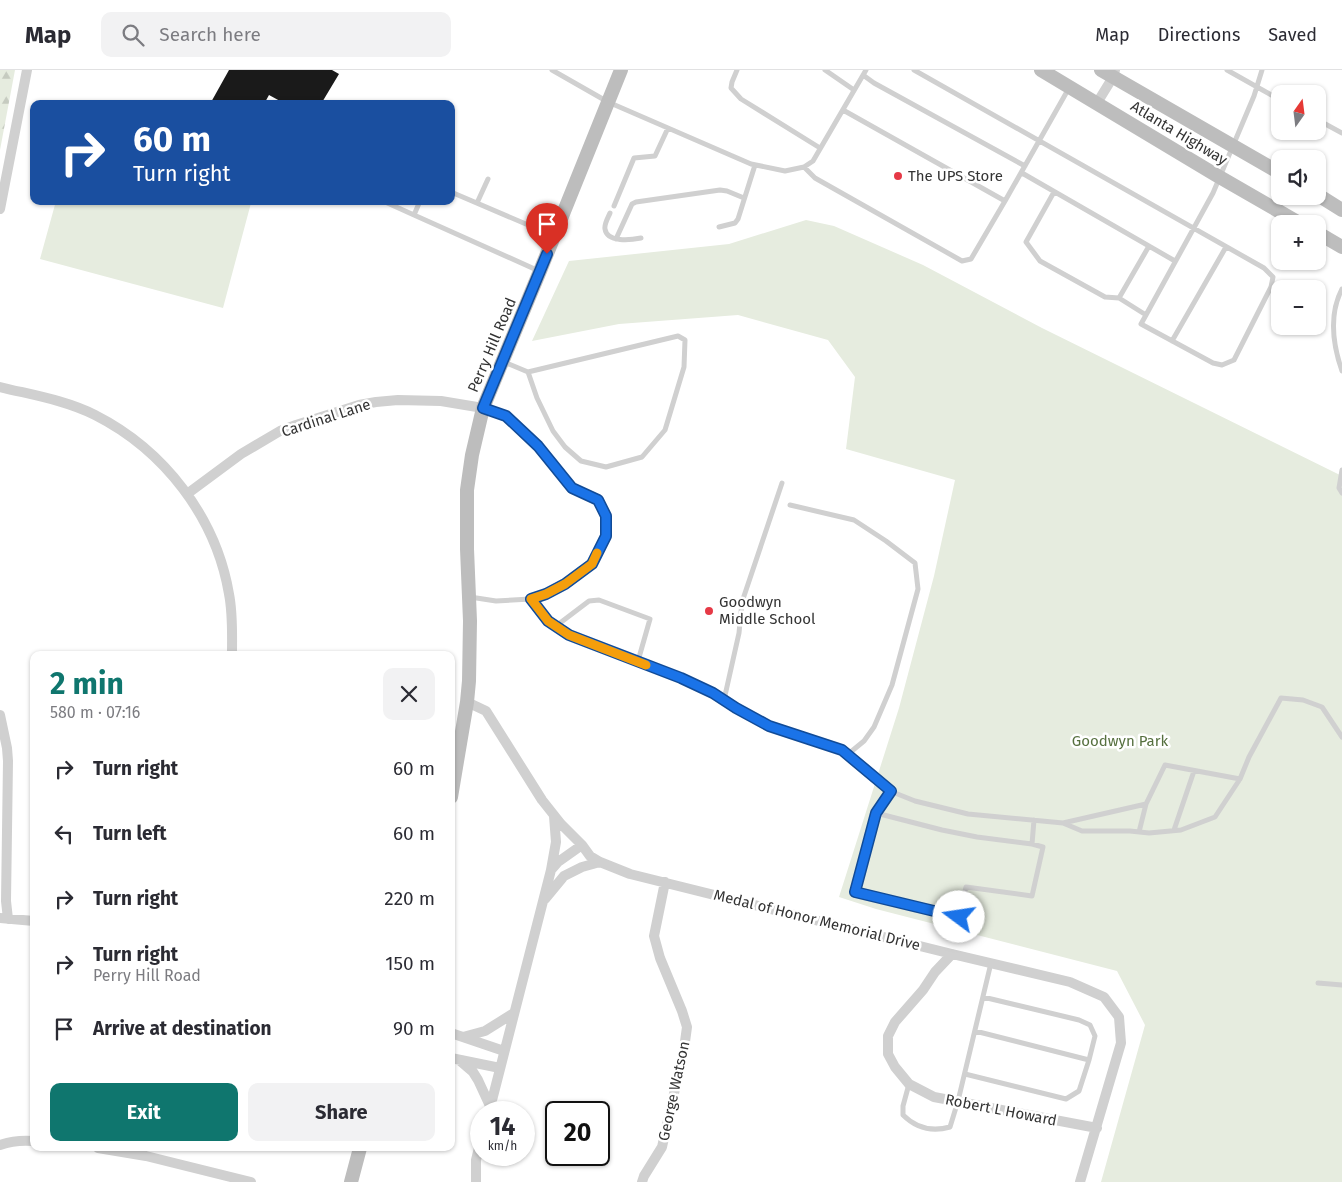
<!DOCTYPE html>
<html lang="en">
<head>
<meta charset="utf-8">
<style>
	body { margin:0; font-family:"Fira Sans",sans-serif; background:#f2f2f3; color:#2b2b33; height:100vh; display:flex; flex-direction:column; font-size:19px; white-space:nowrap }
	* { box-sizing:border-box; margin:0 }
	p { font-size:16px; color:#7c7c81 }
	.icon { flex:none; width:28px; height:28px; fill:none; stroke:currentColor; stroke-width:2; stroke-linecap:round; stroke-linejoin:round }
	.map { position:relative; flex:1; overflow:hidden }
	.drawer { position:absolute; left:30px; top:581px; width:425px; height:500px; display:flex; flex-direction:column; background:#fff; border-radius:10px; box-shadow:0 1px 4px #0004 }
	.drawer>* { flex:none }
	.top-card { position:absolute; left:30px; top:30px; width:425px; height:105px; border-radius:10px; box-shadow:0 1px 4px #0004; background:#1a4fa0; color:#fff; overflow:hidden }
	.needle { width:32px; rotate:14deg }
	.fabs { position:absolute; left:1271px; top:15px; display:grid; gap:10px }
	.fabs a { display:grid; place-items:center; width:55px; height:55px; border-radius:10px; background:#fff; box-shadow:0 1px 4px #0004; font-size:25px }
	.speed { position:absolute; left:470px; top:1031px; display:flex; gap:10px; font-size:25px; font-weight:700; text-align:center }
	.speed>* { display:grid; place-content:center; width:65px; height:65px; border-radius:50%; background:#fff; box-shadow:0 1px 4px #0004; line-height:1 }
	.speed small { font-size:12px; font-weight:400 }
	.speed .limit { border:2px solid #111; border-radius:8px; background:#fff; color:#111 }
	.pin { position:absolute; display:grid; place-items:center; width:42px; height:42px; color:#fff; margin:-51px -21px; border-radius:50% 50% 50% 0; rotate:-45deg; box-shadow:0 0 5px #0007 }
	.pin .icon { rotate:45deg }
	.me { position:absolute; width:55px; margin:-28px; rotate:284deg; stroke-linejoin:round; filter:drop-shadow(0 0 4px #0008) }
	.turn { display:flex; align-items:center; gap:18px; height:105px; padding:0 20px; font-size:22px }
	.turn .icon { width:65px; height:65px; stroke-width:2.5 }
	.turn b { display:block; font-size:35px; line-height:42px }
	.round { display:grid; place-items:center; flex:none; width:52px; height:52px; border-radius:10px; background:#f2f2f3 }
	.headline { display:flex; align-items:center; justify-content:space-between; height:85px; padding:0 20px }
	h1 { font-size:30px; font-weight:700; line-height:38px; color:#0f766e }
	.cta { display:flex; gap:10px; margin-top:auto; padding:10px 20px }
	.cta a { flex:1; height:58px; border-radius:10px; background:#0f766e; color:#fff; font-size:20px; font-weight:700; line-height:58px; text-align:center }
	.cta a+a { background:#f2f2f3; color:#2b2b33 }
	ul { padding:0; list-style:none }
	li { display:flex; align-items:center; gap:15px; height:65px; padding:0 20px }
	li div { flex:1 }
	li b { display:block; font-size:19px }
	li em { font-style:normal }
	header { display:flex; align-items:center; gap:30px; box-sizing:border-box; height:70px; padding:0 25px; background:#fff; border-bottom:1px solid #e1e1e2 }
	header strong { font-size:24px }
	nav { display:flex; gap:28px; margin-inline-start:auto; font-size:18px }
	.search { width:350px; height:45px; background:#f2f2f3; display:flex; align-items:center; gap:12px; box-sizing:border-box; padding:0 18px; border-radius:10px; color:#7c7c81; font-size:19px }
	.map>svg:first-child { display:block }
</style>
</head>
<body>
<header>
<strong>Map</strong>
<div class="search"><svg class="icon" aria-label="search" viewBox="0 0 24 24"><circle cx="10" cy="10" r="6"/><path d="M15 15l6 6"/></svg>Search here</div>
<nav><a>Map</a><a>Directions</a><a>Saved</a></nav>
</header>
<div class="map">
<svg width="1342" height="1112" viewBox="0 0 1342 1112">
	<defs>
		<pattern id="forest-firs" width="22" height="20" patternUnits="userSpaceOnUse" patternTransform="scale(1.25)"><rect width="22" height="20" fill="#e6ecdf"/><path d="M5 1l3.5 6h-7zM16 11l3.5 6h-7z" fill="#c6cbc0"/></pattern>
	</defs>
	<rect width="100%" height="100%" fill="#fff"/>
	<path fill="#e6ecdf" d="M56 131H245L251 133 223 238 40 189Z
		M806 150 834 156 923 195 1042 258 1342 406V1112H1101L1145 955 1117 901 876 839 839 827 899 638 934 506 955 410 846 379 855 307 828 270 738 245 619 254 532 271 569 191 729 174Z"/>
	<path fill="url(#forest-firs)" d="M0 0H15L0 80Z"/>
	<path fill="#1a1a1a" d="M229 0H332L339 4 321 34H278L280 31 269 25 264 34H210Z"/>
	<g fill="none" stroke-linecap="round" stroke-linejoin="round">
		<path stroke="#d0d0d0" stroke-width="5" d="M552 0 608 32 751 94 785 101 804 97 813 91 866 0
			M737 0 732 12 731 18 741 29 820 78
			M825 0 854 20
			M914 0 1264 198 1273 207 1271 217 1234 290 1222 295 1213 293 1141 254 1146 245 1213 123 1254 26 1262 0
			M1227 0 1280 30
			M863 5 874 13 1025 96
			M1318 50 1342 63
			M804 97 815 108 962 191 971 189 1005 131 843 40
			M1022 103 1175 191
			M451 122 554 166
			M1054 122 1026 172 1040 191 1105 227 1119 228 1146 245
			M383 131 414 145
			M420 131 414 145 539 201
			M1005 131 1069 18
			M477 133 488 109
			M614 136 634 88 655 86 668 58
			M610 143C608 148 604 154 605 159 607 173 631 170 641 168
			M719 157 735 153 738 149 755 95
			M616 169 632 134 636 132 720 120 727 121 744 128
			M1342 219C1329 244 1333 275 1342 301
			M1119 228 1149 176
			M1172 271 1226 177
			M504 292 528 302 678 266 685 270 684 297 665 360 642 387 606 397 581 391 565 377 553 361 537 328 528 302
			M1342 400 1339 418 1342 423
			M790 435 854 450 886 471 915 493 918 519 892 615 874 657 864 671 847 685
			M470 527 496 531 531 529 546 524 565 513 592 494 606 466V446L598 430 573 418 538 376 506 346 483 339
			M531 529 548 551 569 565 681 608 713 623 736 638 769 656 842 680 890 721 915 731 968 744 1063 753 1082 761H1130L1149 763 1181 760 1215 747 1240 709 1165 695 1146 734 1139 762
			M556 556 589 531 599 530 650 549 638 591
			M724 630 739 563 742 532 782 413
			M1240 709 1249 687 1281 628 1303 630 1322 637 1342 667
			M891 721 876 743 855 822 959 847 966 817 1032 826 1043 777 1032 774
			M876 743 942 760 977 767 1032 774 1034 750
			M1063 753 1146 734
			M1174 760 1194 701
			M1318 913 1342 915
			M975 961 1089 990
			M965 1004 1066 1029 1079 1021 1089 990 1095 966 1090 955 1079 950 983 927
			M909 1014 903 1036V1045C916 1058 932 1062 950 1057L958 1031 991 893"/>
		<path stroke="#d0d0d0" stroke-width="10" d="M1097 33 1113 7 1115 0
			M0 139 27 0
			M0 317C32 325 65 330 95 345 164 380 216 447 229 524 233 544 232 565 232 585
			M187 424 241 384 280 361 296 355 359 335 376 332 398 330 441 331 483 338
			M467 632 486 641 542 730 561 754 582 775 590 786 600 792 630 804 952 884 1070 912 1104 927 1119 947 1121 973 1080 1112
			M0 645 7 678 8 691 6 831 8 849
			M551 800 556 772 554 746
			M545 829 564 806 582 797 600 792
			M0 848 34 851
			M952 884 935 902 923 920 895 952 888 966V984L895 997 909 1014 934 1027 1097 1058
			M451 963 504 981
			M463 967 485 961 514 943
			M451 988 500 998
			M459 990 473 1002 478 1010 490 1036
			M489 1042 551 800 558 792 582 775
			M0 1075C11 1071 22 1070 34 1071
			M98 1078 146 1086 251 1112
			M476 1112V1090L481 1070
			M642 1112 644 1106 662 1077 684 979 687 957 682 941 660 888 654 866 665 812"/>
		<path stroke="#bdbdbd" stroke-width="14" d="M1041 0 1216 105 1301 154
			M1101 0 1280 103
			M1318 125 1342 140
			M1318 163 1342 177
			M451 727 467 632 469 611 470 551 467 479V420L472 385 483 338 540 201 621 0
			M351 1112 360 1078"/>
	</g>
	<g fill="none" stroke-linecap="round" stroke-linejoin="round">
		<g stroke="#114b97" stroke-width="12">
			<path id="route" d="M547 184 483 338 506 346 538 376 572 418 598 430 606 446V466L592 494 565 514 546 524 531 529 548 551 569 565 681 608 713 623 736 638 769 656 842 680 891 721 876 743 855 822 959 847"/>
		</g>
		<use href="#route" stroke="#1a73e8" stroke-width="9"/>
		<path stroke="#f59e0b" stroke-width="9" d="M597 483 592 494 565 514 546 524 531 529 548 551 569 565 646 595"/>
	</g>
	<g fill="#e63946" stroke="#fff" stroke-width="2">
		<circle cx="898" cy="106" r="5"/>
		<circle cx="709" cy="541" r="5"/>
	</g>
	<g text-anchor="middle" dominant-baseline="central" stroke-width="5" stroke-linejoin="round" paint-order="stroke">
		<g font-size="15" fill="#333" stroke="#fff">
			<text transform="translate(1179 63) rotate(31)">Atlanta Highway</text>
			<text transform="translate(492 275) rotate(-67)">Perry Hill Road</text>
			<text transform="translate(326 348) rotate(-18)">Cardinal Lane</text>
			<text transform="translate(817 850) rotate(14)">Medal of Honor Memorial Drive</text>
			<text transform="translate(674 1021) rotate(-78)">George Watson</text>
			<text transform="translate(1001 1040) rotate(11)">Robert L Howard</text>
		</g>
		<g font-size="15" fill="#333" stroke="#fff" text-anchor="start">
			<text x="908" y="106">The UPS Store</text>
			<text x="719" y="532">Goodwyn<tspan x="719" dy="17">Middle School</tspan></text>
		</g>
		<g font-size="15" fill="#56703f" stroke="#fff">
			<text x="1120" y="671">Goodwyn Park</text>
		</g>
	</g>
</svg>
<div class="fabs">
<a><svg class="needle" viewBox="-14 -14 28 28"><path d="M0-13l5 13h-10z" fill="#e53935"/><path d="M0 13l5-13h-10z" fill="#7c7c81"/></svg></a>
<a><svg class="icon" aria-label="sound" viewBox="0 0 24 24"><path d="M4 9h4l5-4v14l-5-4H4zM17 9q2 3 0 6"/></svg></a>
<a>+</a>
<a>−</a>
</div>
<div class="speed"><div>14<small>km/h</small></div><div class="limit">20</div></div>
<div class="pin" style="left:547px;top:184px;background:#d93025"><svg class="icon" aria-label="arrive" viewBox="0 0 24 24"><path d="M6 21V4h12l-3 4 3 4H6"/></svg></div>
<svg class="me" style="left:959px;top:847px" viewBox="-20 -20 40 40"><circle r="19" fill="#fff"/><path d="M0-13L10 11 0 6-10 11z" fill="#1a73e8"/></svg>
<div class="top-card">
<div class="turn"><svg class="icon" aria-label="right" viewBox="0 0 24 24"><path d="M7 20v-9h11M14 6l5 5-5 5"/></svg><div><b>60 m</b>Turn right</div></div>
</div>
<section class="drawer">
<div class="headline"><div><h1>2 min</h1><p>580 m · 07:16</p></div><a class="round"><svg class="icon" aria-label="close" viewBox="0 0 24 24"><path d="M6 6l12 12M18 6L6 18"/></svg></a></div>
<ul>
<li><svg class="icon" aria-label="right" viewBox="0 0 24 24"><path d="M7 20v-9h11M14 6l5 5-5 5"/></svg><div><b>Turn right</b></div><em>60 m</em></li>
<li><svg class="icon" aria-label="left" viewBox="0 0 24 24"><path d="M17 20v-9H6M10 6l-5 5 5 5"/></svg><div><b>Turn left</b></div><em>60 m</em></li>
<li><svg class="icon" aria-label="right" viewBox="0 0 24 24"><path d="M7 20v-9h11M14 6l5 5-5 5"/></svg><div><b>Turn right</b></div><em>220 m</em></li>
<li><svg class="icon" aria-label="right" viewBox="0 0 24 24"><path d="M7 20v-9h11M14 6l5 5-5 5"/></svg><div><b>Turn right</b><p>Perry Hill Road</p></div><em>150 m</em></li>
<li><svg class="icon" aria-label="arrive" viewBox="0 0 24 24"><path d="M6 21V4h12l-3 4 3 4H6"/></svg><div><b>Arrive at destination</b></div><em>90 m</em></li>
</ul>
<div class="cta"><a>Exit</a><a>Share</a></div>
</section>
</div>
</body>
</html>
